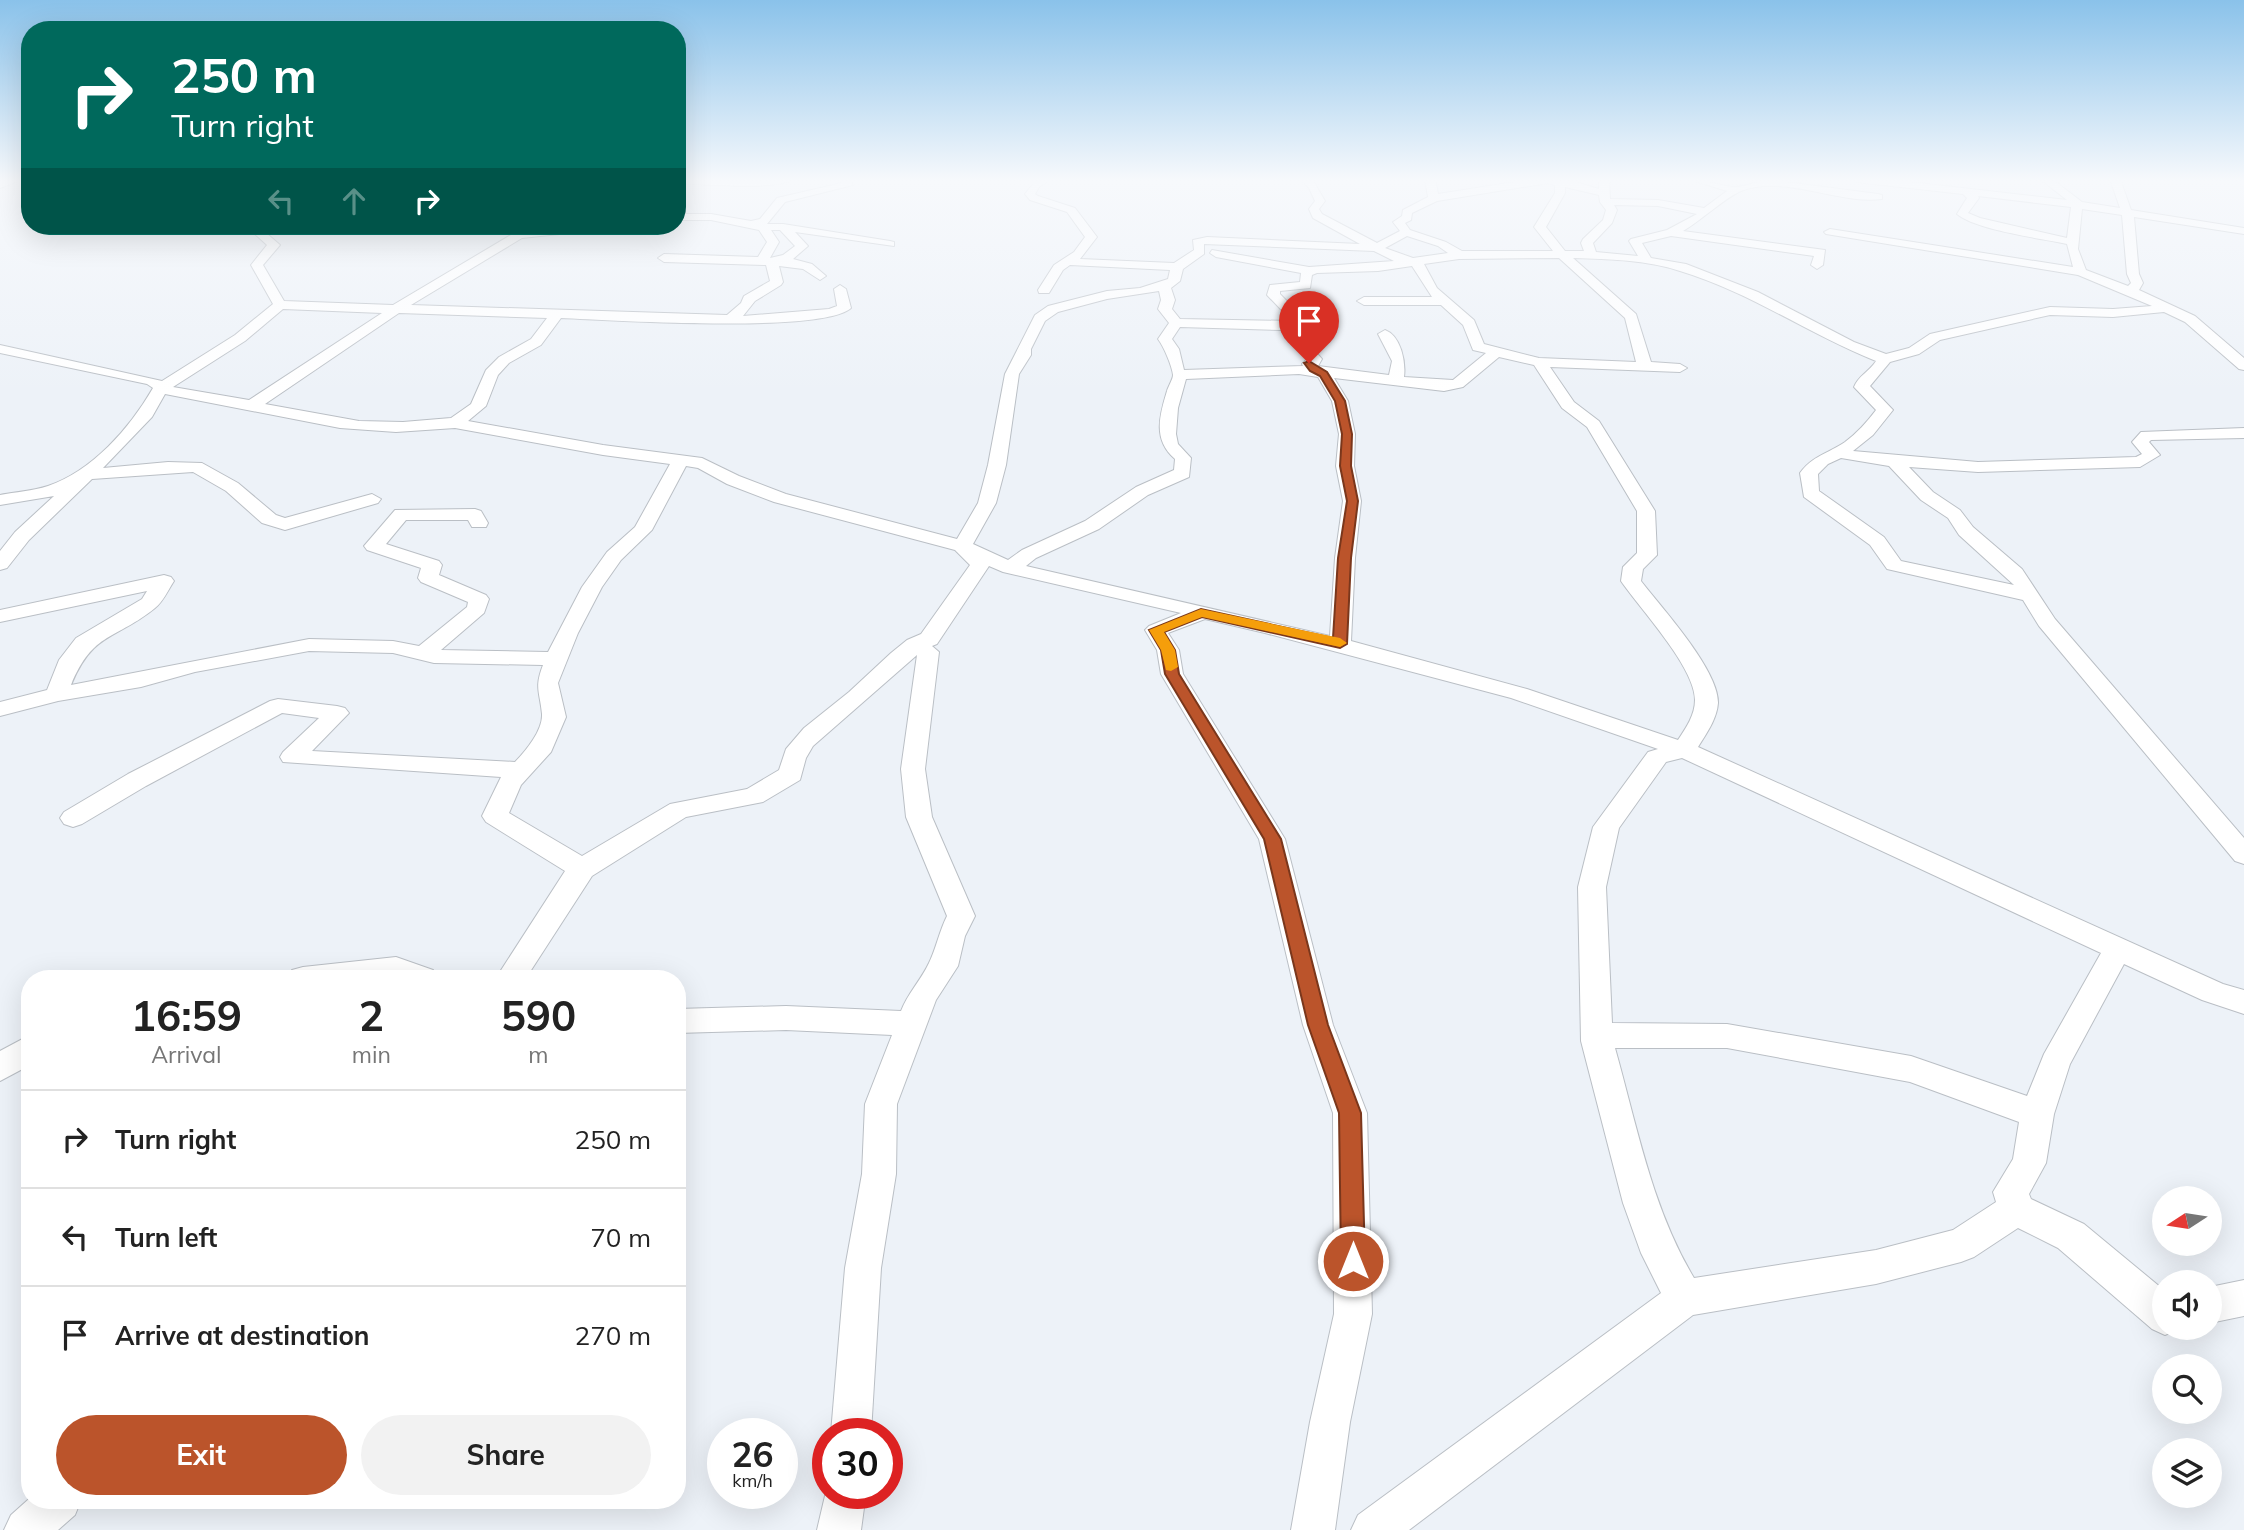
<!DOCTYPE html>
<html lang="en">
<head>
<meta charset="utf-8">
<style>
	body { margin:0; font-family:Mulish,sans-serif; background:#f2f2f2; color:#222; height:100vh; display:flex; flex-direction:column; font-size:26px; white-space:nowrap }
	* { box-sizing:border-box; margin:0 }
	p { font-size:23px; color:#767676 }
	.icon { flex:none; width:38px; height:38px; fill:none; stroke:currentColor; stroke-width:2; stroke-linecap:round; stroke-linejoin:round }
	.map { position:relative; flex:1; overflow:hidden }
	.sheet { position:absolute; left:21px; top:970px; width:665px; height:539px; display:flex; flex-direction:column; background:#fff; border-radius:28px; box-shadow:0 7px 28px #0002 }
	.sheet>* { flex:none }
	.hud { position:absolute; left:21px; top:21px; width:665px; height:214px; border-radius:28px; box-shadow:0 7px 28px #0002; background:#00695c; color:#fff; overflow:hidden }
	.needle { width:46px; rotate:258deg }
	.fabs { position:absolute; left:2152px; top:1186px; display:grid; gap:14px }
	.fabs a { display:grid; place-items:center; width:70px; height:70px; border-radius:50%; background:#fff; box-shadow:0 7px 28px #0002; font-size:35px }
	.speed { position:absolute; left:707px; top:1418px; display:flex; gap:14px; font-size:35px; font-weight:700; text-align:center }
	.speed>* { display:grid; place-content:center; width:91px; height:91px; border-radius:50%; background:#fff; box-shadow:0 7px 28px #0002; line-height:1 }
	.speed small { font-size:18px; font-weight:400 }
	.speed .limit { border:10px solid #d22; background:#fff; color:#111 }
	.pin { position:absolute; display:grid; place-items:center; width:60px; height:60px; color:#fff; margin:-72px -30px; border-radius:50% 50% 50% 0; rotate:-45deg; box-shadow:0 0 7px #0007 }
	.pin .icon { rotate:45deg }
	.me { position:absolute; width:77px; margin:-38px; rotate:0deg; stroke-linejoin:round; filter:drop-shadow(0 0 5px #0008) }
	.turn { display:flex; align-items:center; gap:24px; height:147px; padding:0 35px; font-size:32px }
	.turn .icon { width:91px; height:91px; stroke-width:2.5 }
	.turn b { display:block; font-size:49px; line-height:60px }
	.lanes { display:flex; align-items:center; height:66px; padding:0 35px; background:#0003; justify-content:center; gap:35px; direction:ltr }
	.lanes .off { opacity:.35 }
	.eta { display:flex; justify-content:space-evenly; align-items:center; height:119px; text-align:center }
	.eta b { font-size:42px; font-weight:700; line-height:49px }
	.button { display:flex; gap:14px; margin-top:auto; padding:14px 35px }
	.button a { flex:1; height:80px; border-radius:42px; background:#bb542b; color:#fff; font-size:28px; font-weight:700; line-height:80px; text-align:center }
	.button a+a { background:#f2f2f2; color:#222 }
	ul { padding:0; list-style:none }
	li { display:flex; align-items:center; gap:21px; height:98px; padding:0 35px; border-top:2px solid #e0e0e0 }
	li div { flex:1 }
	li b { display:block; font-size:26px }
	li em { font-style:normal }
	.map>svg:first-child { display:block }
</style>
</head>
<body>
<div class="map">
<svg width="2244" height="1530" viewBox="0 0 2244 1530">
	<rect width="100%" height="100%" fill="#edf2f8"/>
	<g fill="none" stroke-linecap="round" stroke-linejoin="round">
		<g stroke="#babfc5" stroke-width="2">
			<path id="minor" d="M8 179H23L0 188V182Z
				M677 179H793C775 191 702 184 677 183Z
				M839 179H849L853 185 785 202 767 224H783L890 241 894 242V246L795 232 808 246 793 259 812 264 826 276 820 280 803 269 779 266 783 282 781 285 755 301 743 316 829 309 837 306 834 289 840 285 846 289 851 308C823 334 608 320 561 318L541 345 509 363 498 375 486 406 468 421 603 445 702 458 739 476 786 494 957 539 978 503 988 465 1005 374 1035 315 1048 306 1107 291 1140 288 1168 279 1170 270 1070 265 1063 270 1049 293H1039L1038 290 1054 265 1074 252 1085 237 1067 212 1030 200 1025 194 1037 179 1048 181 1039 187 1035 194 1038 196 1075 208 1097 237 1080 259 1174 263 1194 250 1193 240 1207 237 1360 244 1313 218 1309 209 1315 201 1309 188 1301 179H1312L1325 201 1319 209 1322 214 1377 243 1400 231 1393 222 1402 216 1403 210 1428 197 1425 179H1435L1438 194 1534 179H1565L1599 189V179H1609L1610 199 1658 200 1704 208 1727 191 1689 179C1705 179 1719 186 1734 187 1747 187 1763 179 1779 179L1778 181 1878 194 1882 195V199C1837 205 1786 174 1741 191 1723 199 1702 220 1683 231L1825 250 1823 265 1817 269 1811 265 1814 256 1671 236 1642 243 1651 258 1686 264 1758 292 1854 342 1886 354 1909 348 1930 334 2050 307 2113 309 2152 306 2078 275 1826 234 1824 232 1830 229 2073 267 2067 244C2039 238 1976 230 1957 214L1967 198 1963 194 1856 182 1851 179H1883L2067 200 2040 179H2052L2082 202 2120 208 2110 179H2120L2131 210 2244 228V234L2134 217 2139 274 2143 283 2139 290 2195 316 2244 358V370L2239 369 2185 322 2164 312 2113 317 2050 315 1940 340 1919 354 1890 362 1870 386 1893 410 1873 435 1853 451 1978 462 2136 457 2142 454 2132 442 2141 432 2244 428V438L2151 440 2149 442 2160 455 2140 467 1978 472 1909 467 1933 492 1960 510 1973 527 2022 569 2055 619 2244 838V864L2235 861 2039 626 2023 600 1887 569 1870 545 1804 497 1800 473C1812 456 1829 453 1845 442 1857 433 1867 422 1876 410L1854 387C1858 376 1870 371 1876 361 1810 335 1750 292 1680 271 1647 260 1608 259 1573 258L1636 314 1651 362 1680 364 1687 368 1680 372 1550 367 1574 402 1599 421 1655 511 1657 555 1643 569 1641 581C1661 607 1719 670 1718 703 1717 719 1706 734 1698 747L2223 984 2244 990V1014L2202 1000 2124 964 2070 1064 2054 1114 2046 1163 2029 1194 2031 1199 2084 1224 2165 1291V1328L2178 1329 2165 1335 2152 1329 2058 1248 2018 1228 1974 1257 1961 1262 1876 1284 1693 1315 1409 1530H1351L1358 1515 1661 1293 1641 1253 1623 1203 1581 1041 1578 887 1593 827 1648 752 1658 749 1511 698 1265 633 1205 619 1168 633 1179 650 1183 674 1285 839 1333 1025 1367 1113 1372 1314 1350 1422 1335 1530H1291L1310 1422 1334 1314 1333 1113 1303 1025 1259 839 1161 674 1157 650 1145 630 1149 626 1181 613 1003 572 989 566 937 644 932 646 939 652 925 769 932 817 975 916 965 936 958 966 936 1000 897 1104 896 1174 881 1268 871 1433H831L845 1268 862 1174 865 1104 892 1035 786 1030 677 1033V1009L786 1006 901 1011C908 993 921 980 929 963 936 949 939 932 947 916L906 817 901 769 917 655 813 746 806 758 800 780 763 802 686 817 592 876 526 978H496L565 871 486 822 482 816 501 777 283 762 280 757 283 752 319 718 282 713 146 786 82 824 73 827 64 824 60 818 64 812 128 774 270 701 278 699 337 706 345 708 349 713 312 751 515 762C526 751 543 730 542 714 540 692 534 688 543 665L434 663 393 653 309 651 195 672 141 687 58 701 0 716V702L47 690 59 660 76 638 142 599 147 591 0 622V610L164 575 171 577 174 581C168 590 163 602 155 608 116 640 93 631 71 685L309 639 393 641 419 646 467 607 468 602 421 582 418 578 421 568 367 550 364 546 395 510 475 509 481 511 488 523 486 527H472L468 520H406L386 544 439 561 442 565 439 575 486 595 489 599 484 613 441 650 548 652 582 587 607 552 635 527 670 464 603 455 455 428 396 432 340 428 165 394 152 417 103 468 168 462 202 463 238 483 276 515 285 518 372 494 381 499 378 503 285 530 262 523 226 491 193 472 92 479 29 540 7 568 0 570V551L15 532 54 496 0 505V495C15 492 33 491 48 486 92 471 130 428 153 388L147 384 0 353V345L162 381 235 335 273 304 251 265 267 245 246 226H258L280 245 263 265 284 301 393 305 526 226H539L536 230 611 226 606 229 522 238 411 305 727 315 741 303 744 296 770 281 766 265 664 262 658 258 664 254 758 257 767 242 759 230 711 220H677V214H711L751 221 760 219 777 198 842 183ZM1548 183 1555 185V193L1534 227 1553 251H1462L1446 242 1410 230 1405 223 1411 220 1412 213 1437 201ZM1565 187 1599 195 1600 202 1606 210 1603 220 1583 239 1581 243 1584 251H1565L1546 227 1565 193ZM1978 196 2071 207 2067 238 1980 218 1968 213 1979 198ZM1614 205 1658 206 1697 214 1667 230 1631 239 1629 241 1638 256 1596 252 1593 243 1612 223 1617 210ZM2082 209 2122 215 2127 274 2131 283 2128 286 2086 270 2078 249ZM771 230H780L795 246 783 255 770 258 779 242ZM1407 236 1438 246 1448 253 1413 258 1385 248ZM1204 244 1374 251 1394 261 1309 267 1212 250 1210 253 1216 257 1301 273 1300 282 1270 285 1267 295 1292 321 1180 319 1172 309 1175 300 1171 288 1180 281 1183 269 1204 254ZM1559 258 1625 318 1636 362 1539 358 1484 344 1474 320 1437 288 1424 264 1459 259ZM1412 266 1432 297H1364L1357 301 1364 305H1441L1463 325 1473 350 1486 353 1453 380 1404 377C1406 362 1401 336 1385 330L1378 334 1392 361 1389 375 1318 366 1322 359 1295 329 1309 324 1280 294V291L1310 288 1312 275 1317 273 1378 271ZM1159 291 1161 300 1158 309 1169 323 1158 339C1164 347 1172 366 1173 375 1173 379 1168 387 1167 391 1159 417 1153 440 1175 459L1174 470 1136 487 1085 521 1022 550 1008 560 973 544 996 503 1006 465 1019 374 1031 355V349L1045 321 1058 312 1107 299ZM283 309 382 313 249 400 173 387 245 341ZM399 313 547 318 531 339 499 357 486 370 471 404 451 418 403 422 359 421 265 404ZM1180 327 1281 330 1307 359 1302 364 1303 366 1184 370 1179 349 1172 339ZM1499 357 1534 365 1562 408 1587 427 1637 511V553L1623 567 1621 581C1640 609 1695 667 1695 700 1695 715 1686 728 1678 740L1527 689 1351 641 1355 558 1361 501 1354 466 1355 434 1348 401 1334 378 1444 391 1463 387ZM1299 374 1318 377 1332 401 1339 434 1336 466 1343 501 1335 558 1330 636 1026 566 1036 558 1099 529 1148 495 1189 477 1191 458 1178 444 1176 434 1178 408 1186 379ZM1841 458 1889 466 1921 500 1948 518 1959 535 2014 585 1901 561 1884 537 1819 491 1818 474 1828 464ZM686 466 698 468 727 484 774 502 955 550 970 565 921 634 907 640 891 653 849 692 804 728 786 749 779 770 747 789 670 804 582 856 509 813 521 785 551 752 566 717 558 683 578 633 602 587 621 560 652 530ZM1682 758 2101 953 2044 1054 2027 1096 1911 1056 1727 1024 1612 1023 1606 887 1619 828 1666 762ZM1615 1048H1727L1910 1082 2019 1122 2013 1159 1993 1192 1996 1202 1953 1230 1876 1250 1694 1278C1652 1208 1637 1126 1615 1048Z
				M396 957 433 970 437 978H288L292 970 303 967Z
				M30 1035V1065L0 1081V1051Z
				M2244 1280V1316L2210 1323V1287Z
				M828 1483V1493H866L861 1530H817Z
				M30 1498V1500H81L75 1515 58 1530H4L11 1515Z"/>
		</g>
		<use href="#minor" fill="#fff" fill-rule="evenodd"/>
	</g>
	<linearGradient id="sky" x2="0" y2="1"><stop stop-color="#8ac2ea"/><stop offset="0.46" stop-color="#f7f9fc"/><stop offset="1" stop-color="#f7f9fc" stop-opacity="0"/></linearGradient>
	<rect width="2244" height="393" fill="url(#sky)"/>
	<path fill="#bb542b" stroke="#7a371c" stroke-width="2" d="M1309 361 1327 372 1345 401 1352 434 1351 466 1358 501 1351 558 1347 644 1340 648 1202 617 1164 632 1175 650 1179 674 1281 839 1328 1025 1361 1113 1365 1261 1361 1268 1353 1272 1344 1268 1341 1261 1339 1113 1308 1025 1264 839 1165 674 1161 650 1149 630 1201 609 1333 638 1338 558 1347 501 1340 466 1342 434 1335 401 1320 376 1310 371 1304 363Z"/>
	<path fill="#f59e0b" d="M1201 609 1340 638 1347 643 1340 647 1202 617 1164 632 1175 650 1178 667 1171 671 1166 670 1161 650 1149 630Z"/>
</svg>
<div class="fabs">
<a><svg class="needle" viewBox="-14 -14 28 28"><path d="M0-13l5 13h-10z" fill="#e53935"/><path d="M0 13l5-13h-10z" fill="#767676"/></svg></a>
<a><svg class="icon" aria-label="sound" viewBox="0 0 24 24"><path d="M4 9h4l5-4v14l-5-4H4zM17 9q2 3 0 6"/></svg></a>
<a><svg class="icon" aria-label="search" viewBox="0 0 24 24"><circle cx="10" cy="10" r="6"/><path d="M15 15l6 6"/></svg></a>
<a><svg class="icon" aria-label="layers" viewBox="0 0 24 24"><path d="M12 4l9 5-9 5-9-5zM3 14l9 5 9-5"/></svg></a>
</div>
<div class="speed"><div>26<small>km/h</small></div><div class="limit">30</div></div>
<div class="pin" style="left:1309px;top:363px;background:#d93025"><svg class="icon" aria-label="arrive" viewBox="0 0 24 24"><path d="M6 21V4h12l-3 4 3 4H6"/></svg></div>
<svg class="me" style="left:1353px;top:1261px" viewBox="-20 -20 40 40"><circle r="17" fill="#bb542b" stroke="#fff" stroke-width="3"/><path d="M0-11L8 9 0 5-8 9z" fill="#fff"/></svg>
<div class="hud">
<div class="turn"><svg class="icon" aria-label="right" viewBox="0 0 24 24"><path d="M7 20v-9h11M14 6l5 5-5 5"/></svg><div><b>250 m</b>Turn right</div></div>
<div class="lanes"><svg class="icon off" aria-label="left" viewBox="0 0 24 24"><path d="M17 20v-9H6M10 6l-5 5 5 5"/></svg><svg class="icon off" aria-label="ahead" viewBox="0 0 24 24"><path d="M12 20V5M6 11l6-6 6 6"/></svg><svg class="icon" aria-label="right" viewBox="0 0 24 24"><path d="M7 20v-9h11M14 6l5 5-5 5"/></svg></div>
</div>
<section class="sheet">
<div class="eta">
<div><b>16:59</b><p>Arrival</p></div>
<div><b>2</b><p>min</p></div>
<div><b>590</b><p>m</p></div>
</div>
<ul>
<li><svg class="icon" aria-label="right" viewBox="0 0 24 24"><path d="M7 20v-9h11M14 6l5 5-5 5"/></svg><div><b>Turn right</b></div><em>250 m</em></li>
<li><svg class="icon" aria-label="left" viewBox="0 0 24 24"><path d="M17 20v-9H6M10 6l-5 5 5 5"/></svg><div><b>Turn left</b></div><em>70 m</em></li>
<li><svg class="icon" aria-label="arrive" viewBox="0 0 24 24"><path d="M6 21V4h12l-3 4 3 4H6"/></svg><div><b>Arrive at destination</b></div><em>270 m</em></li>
</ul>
<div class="button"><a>Exit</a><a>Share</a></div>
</section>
</div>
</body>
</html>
